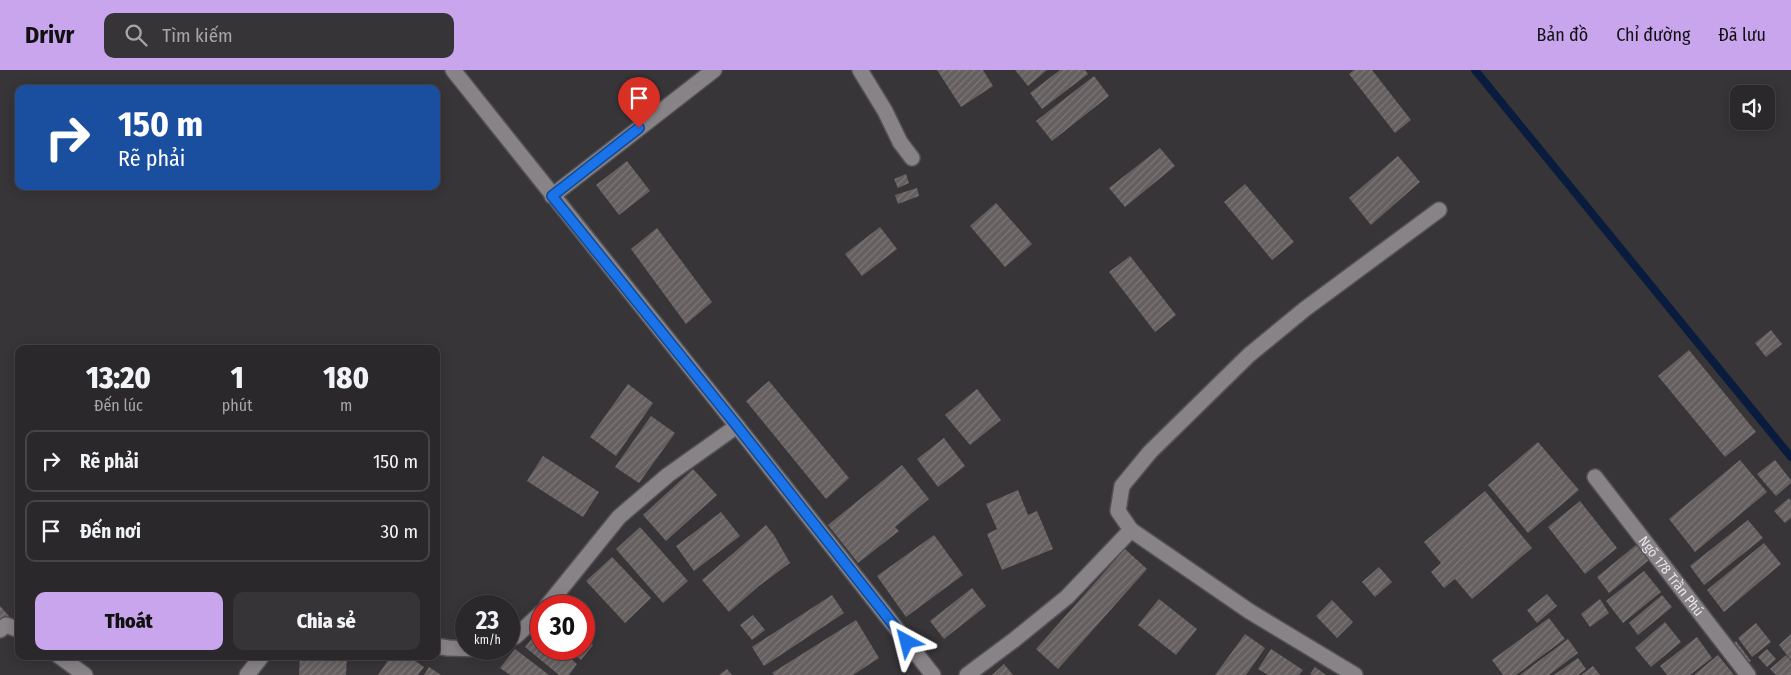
<!DOCTYPE html>
<html lang="vi">
<head>
<meta charset="utf-8">
<style>
	body { margin:0; font-family:"Fira Sans Condensed",sans-serif; background:#363436; color:#f1f3f6; height:100vh; display:flex; flex-direction:column; font-size:19px; white-space:nowrap }
	* { box-sizing:border-box; margin:0 }
	p { font-size:16px; color:#a5a6a8 }
	.icon { flex:none; width:28px; height:28px; fill:none; stroke:currentColor; stroke-width:2; stroke-linecap:round; stroke-linejoin:round }
	.map { position:relative; flex:1; overflow:hidden }
	.details { position:absolute; left:15px; top:275px; width:425px; height:315px; display:flex; flex-direction:column; background:#2a282a; border-radius:10px; box-shadow:0 2px 12px #0003,0 0 0 1px #464447 }
	.details>* { flex:none }
	.hud { position:absolute; left:15px; top:15px; width:425px; height:105px; border-radius:10px; box-shadow:0 2px 12px #0003,0 0 0 1px #464447; background:#1a4fa0; color:#fff; overflow:hidden }
	.buttons { position:absolute; left:1730px; top:15px; display:grid; gap:10px }
	.buttons a { display:grid; place-items:center; width:45px; height:45px; border-radius:10px; background:#2a282a; box-shadow:0 2px 12px #0003,0 0 0 1px #464447; font-size:25px }
	.speed { position:absolute; left:455px; top:525px; display:flex; gap:10px; font-size:25px; font-weight:700; text-align:center }
	.speed>* { display:grid; place-content:center; width:65px; height:65px; border-radius:50%; background:#2a282a; box-shadow:0 2px 12px #0003,0 0 0 1px #464447; line-height:1 }
	.speed small { font-size:12px; font-weight:400 }
	.speed .limit { border:8px solid #d22; background:#fff; color:#111 }
	.pin { position:absolute; display:grid; place-items:center; width:42px; height:42px; color:#fff; margin:-51px -21px; border-radius:50% 50% 50% 0; rotate:-45deg; box-shadow:0 0 5px #0007 }
	.pin .icon { rotate:45deg }
	.me { position:absolute; width:55px; margin:-28px; rotate:322deg; stroke-linejoin:round; filter:drop-shadow(0 0 4px #0008) }
	.turn { display:flex; align-items:center; gap:18px; height:105px; padding:0 20px; font-size:22px }
	.turn .icon { width:65px; height:65px; stroke-width:2.5 }
	.turn b { display:block; font-size:35px; line-height:42px }
	.eta { display:flex; justify-content:space-evenly; align-items:center; height:85px; text-align:center }
	.eta b { font-size:30px; font-weight:800; line-height:35px }
	.action { display:flex; gap:10px; margin-top:auto; padding:10px 20px }
	.action a { flex:1; height:58px; border-radius:10px; background:#c9a5ee; color:#111; font-size:20px; font-weight:800; line-height:58px; text-align:center }
	.action a+a { background:#363436; color:#f1f3f6 }
	ul { padding:0; list-style:none }
	li { display:flex; align-items:center; gap:15px; height:62px; margin:0 10px 8px; padding:0 10px; border:2px solid #464447; border-radius:10px }
	li div { flex:1 }
	li b { display:block; font-size:19px }
	li em { font-style:normal }
	header { display:flex; align-items:center; gap:30px; box-sizing:border-box; height:70px; padding:0 25px; background:#c9a5ee; color:#111 }
	header strong { font-size:24px }
	nav { display:flex; gap:28px; margin-inline-start:auto; font-size:18px }
	.search { width:350px; height:45px; background:#363436; display:flex; align-items:center; gap:12px; box-sizing:border-box; padding:0 18px; border-radius:10px; color:#a5a6a8; font-size:19px }
	.map>svg:first-child { display:block }
</style>
</head>
<body>
<header>
<strong>Drivr</strong>
<div class="search"><svg class="icon" aria-label="search" viewBox="0 0 24 24"><circle cx="10" cy="10" r="6"/><path d="M15 15l6 6"/></svg>Tìm kiếm</div>
<nav><a>Bản đồ</a><a>Chỉ đường</a><a>Đã lưu</a></nav>
</header>
<div class="map">
<svg width="1791" height="605" viewBox="0 0 1791 605">
	<defs>
		<pattern id="building-hatch" width="6" height="6" patternUnits="userSpaceOnUse" patternTransform="scale(1.25)"><rect width="6" height="6" fill="#65605f"/><path d="M-1 1l2-2M0 6l6-6M5 7l2-2" fill="none" stroke="#7b7776"/></pattern>
	</defs>
	<rect width="100%" height="100%" fill="#383538"/>
	<g fill="none" stroke-linecap="round" stroke-linejoin="round">
		<path stroke="#091c3e" stroke-width="8" d="M1475 0 1791 387"/>
	</g>
	<path fill="url(#building-hatch)" d="M937 0H983L993 16 961 37Z
		M1015 0H1047L1028 16Z
		M1060 0H1085L1088 4 1042 39 1030 23Z
		M1354 0H1372L1411 50 1395 63 1349 4Z
		M1094 6 1109 26 1052 71 1036 51Z
		M1160 78 1175 96 1125 137 1109 118Z
		M1398 86 1420 112 1371 155 1349 128Z
		M627 91 650 121 619 145 596 115Z
		M906 104 909 113 898 118 894 109Z
		M1245 114 1294 172 1272 190 1224 132Z
		M917 118 919 126 898 134 895 125Z
		M996 133 1032 174 1005 197 970 156Z
		M880 157 897 179 862 206 845 184Z
		M657 158 712 232 686 254 631 179Z
		M1130 186 1176 245 1155 262 1109 202Z
		M1771 260 1782 274 1766 287 1755 273Z
		M1689 280 1756 362 1725 387 1658 306Z
		M769 311 849 408 826 429 746 331Z
		M628 314 653 333 616 386 590 367Z
		M977 319 1001 350 970 375 945 345Z
		M651 346 675 363 639 413 615 397Z
		M944 368 965 396 938 417 917 389Z
		M1538 372 1579 420 1528 463 1488 415Z
		M543 386 599 422 583 447 527 411Z
		M1740 390 1767 422 1695 482 1669 449Z
		M1775 390 1791 410V413L1776 426 1757 404Z
		M902 395 929 429 895 457 899 461 858 493 828 455Z
		M693 399 717 425 666 471 643 445Z
		M1018 420 1028 445 1037 441 1053 479 1002 500 987 464 997 459 986 434Z
		M1485 421 1532 478 1472 529 1455 509 1444 518 1431 502 1441 493 1424 472Z
		M1789 428 1791 431V448L1785 453 1774 441Z
		M1580 431 1617 478 1585 504 1548 457Z
		M721 442 740 466 694 501 676 476Z
		M1748 450 1763 468 1704 515 1690 496Z
		M766 455 774 465 790 493 759 516 729 542 702 510Z
		M640 457 688 511 663 533 616 479Z
		M934 465 963 505 906 547 877 506Z
		M1764 473 1781 494 1724 542 1707 520Z
		M1636 475 1649 490 1609 523 1597 507Z
		M1125 479 1147 499 1058 599 1036 579Z
		M612 487 651 528 625 553 586 511Z
		M1379 497 1392 512 1375 527 1362 512Z
		M1644 501 1661 522 1623 553 1606 531Z
		M972 518 986 536 944 569 930 551Z
		M1547 524 1557 536 1537 553 1527 540Z
		M832 525 844 543 764 596 752 577Z
		M1662 525 1672 537 1638 565 1629 553Z
		M1159 529 1197 559 1176 585 1138 555Z
		M1600 529 1609 543 1590 557 1581 544Z
		M1332 530 1353 552 1337 568 1316 546Z
		M0 536 9 546 0 554Z
		M753 545 765 560 752 570 740 555Z
		M1549 548 1565 569 1516 605H1503L1492 590Z
		M856 550 879 588 853 605H774L772 603Z
		M1665 552 1681 572 1651 597 1635 578Z
		M1756 553 1771 572 1752 587 1738 568Z
		M538 561 541 563V579H559L577 594 569 605H559L525 577Z
		M1245 564 1265 578 1246 605H1215Z
		M1791 564V590L1779 575Z
		M584 567 593 575 581 590 567 579H584Z
		M1697 567 1712 588 1690 605H1667L1660 596Z
		M1568 569 1578 583 1549 605H1520Z
		M1736 571 1751 591 1743 596 1729 577Z
		M515 579 549 605H510L500 598Z
		M1271 579 1303 600 1299 605H1268L1258 599Z
		M1767 579 1776 589 1767 597 1758 587Z
		M1718 585 1734 605H1694Z
		M1786 585 1791 591V605H1776L1770 599Z
		M300 586H347L346 605H299Z
		M391 586H408L424 597 418 605H378Z
		M1578 588 1586 599 1578 605H1554Z
		M1004 594 1013 605H992Z
		M1593 596 1600 605H1581Z
		M429 597 441 605H424Z
		M1315 597 1326 605H1312L1310 604Z
		M727 599 732 605H719Z"/>
	<g fill="none" stroke-linecap="round" stroke-linejoin="round">
		<g stroke="#545154" stroke-width="18">
			<g id="minor">
				<path d="M453 0 737 356 933 605"/>
				<path d="M860 0 885 41 900 72 912 88"/>
				<path d="M552 126 714 0"/>
				<path id="s1" d="M1595 407 1748 605"/>
				<path d="M547 536 619 447 668 405 737 356"/>
				<path d="M0 560 6 555 19 560"/>
				<path d="M509 569 516 566 541 543"/>
				<path d="M436 576 448 578 481 579"/>
				<path d="M59 586 85 605"/>
				<path d="M247 605 262 586"/>
				<path d="M967 605 1014 570 1067 527 1131 460"/>
				<path d="M1355 605 1249 541 1131 460 1118 441 1122 416 1150 382 1249 285 1305 239 1439 140"/>
			</g>
		</g>
		<use href="#minor" stroke="#878387" stroke-width="15"/>
	</g>
	<g fill="none" stroke-linecap="round" stroke-linejoin="round">
		<g stroke="#114b97" stroke-width="12">
			<path id="route" d="M639 58 552 126 737 356 907 572"/>
		</g>
		<use href="#route" stroke="#1a73e8" stroke-width="9"/>
	</g>
	<g text-anchor="middle" dominant-baseline="central" stroke-width="5" stroke-linejoin="round" paint-order="stroke">
		<g font-size="14" fill="#e8e6e8" stroke="#1f1d1f">
			<text stroke="none"><textPath href="#s1" startOffset="125">Ngõ 178 Trần Phú</textPath></text>
		</g>
	</g>
</svg>
<div class="buttons">
<a><svg class="icon" aria-label="sound" viewBox="0 0 24 24"><path d="M4 9h4l5-4v14l-5-4H4zM17 9q2 3 0 6"/></svg></a>
</div>
<div class="speed"><div>23<small>km/h</small></div><div class="limit">30</div></div>
<div class="pin" style="left:639px;top:58px;background:#d93025"><svg class="icon" aria-label="arrive" viewBox="0 0 24 24"><path d="M6 21V4h12l-3 4 3 4H6"/></svg></div>
<svg class="me" style="left:907px;top:572px" viewBox="-20 -20 40 40"><path d="M0-17L14 15 0 8-14 15z" fill="#1a73e8" stroke="#fff" stroke-width="4"/></svg>
<div class="hud">
<div class="turn"><svg class="icon" aria-label="right" viewBox="0 0 24 24"><path d="M7 20v-9h11M14 6l5 5-5 5"/></svg><div><b>150 m</b>Rẽ phải</div></div>
</div>
<section class="details">
<div class="eta">
<div><b>13:20</b><p>Đến lúc</p></div>
<div><b>1</b><p>phút</p></div>
<div><b>180</b><p>m</p></div>
</div>
<ul>
<li><svg class="icon" aria-label="right" viewBox="0 0 24 24"><path d="M7 20v-9h11M14 6l5 5-5 5"/></svg><div><b>Rẽ phải</b></div><em>150 m</em></li>
<li><svg class="icon" aria-label="arrive" viewBox="0 0 24 24"><path d="M6 21V4h12l-3 4 3 4H6"/></svg><div><b>Đến nơi</b></div><em>30 m</em></li>
</ul>
<div class="action"><a>Thoát</a><a>Chia sẻ</a></div>
</section>
</div>
</body>
</html>
